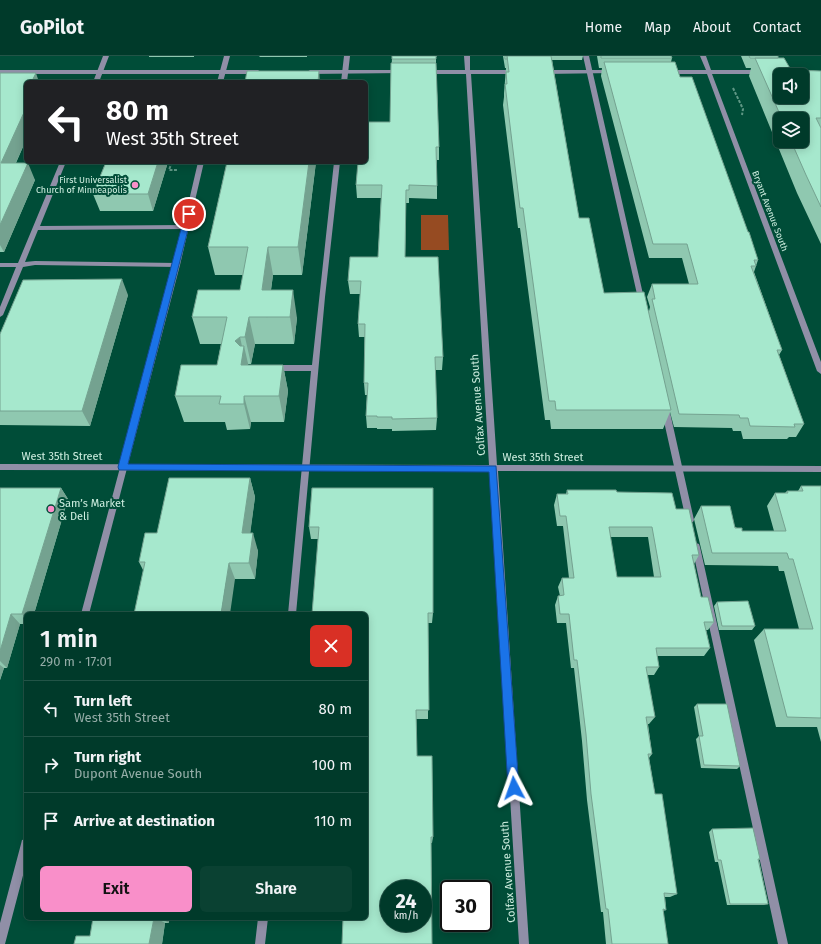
<!DOCTYPE html>
<html lang="en">
<head>
<meta charset="utf-8">
<style>
	body { margin:0; font-family:"Fira Sans",sans-serif; background:#0a4132; color:#f1f3f6; height:100vh; display:flex; flex-direction:column; font-size:15px; white-space:nowrap }
	* { box-sizing:border-box; margin:0 }
	p { font-size:13px; color:#95ada8 }
	.icon { flex:none; width:22px; height:22px; fill:none; stroke:currentColor; stroke-width:2; stroke-linecap:round; stroke-linejoin:round }
	.map { position:relative; flex:1; overflow:hidden }
	.details { position:absolute; left:24px; top:556px; width:344px; height:308px; display:flex; flex-direction:column; background:#003a2a; border-radius:6px; box-shadow:0 2px 10px #0003,0 0 0 1px #225447 }
	.details>* { flex:none }
	.hud { position:absolute; left:24px; top:24px; width:344px; height:84px; border-radius:6px; box-shadow:0 2px 10px #0003,0 0 0 1px #225447; background:#202124; color:#fff; overflow:hidden }
	.buttons { position:absolute; left:773px; top:12px; display:grid; gap:8px }
	.buttons a { display:grid; place-items:center; width:36px; height:36px; border-radius:6px; background:#003a2a; box-shadow:0 2px 10px #0003,0 0 0 1px #225447; font-size:20px }
	.speed { position:absolute; left:380px; top:824px; display:flex; gap:8px; font-size:20px; font-weight:700; text-align:center }
	.speed>* { display:grid; place-content:center; width:52px; height:52px; border-radius:50%; background:#003a2a; box-shadow:0 2px 10px #0003,0 0 0 1px #225447; line-height:1 }
	.speed small { font-size:10px; font-weight:400 }
	.speed .limit { border:2px solid #111; border-radius:6px; background:#fff; color:#111 }
	.pin { position:absolute; display:grid; place-items:center; width:34px; height:34px; color:#fff; margin:-17px; border:2px solid #fff; border-radius:50%; box-shadow:0 1px 4px #0007 }
	.me { position:absolute; width:44px; margin:-22px; rotate:356deg; stroke-linejoin:round; filter:drop-shadow(0 0 3px #0008) }
	.turn { display:flex; align-items:center; gap:14px; height:84px; padding:0 16px; font-size:18px }
	.turn .icon { width:52px; height:52px; stroke-width:2.5 }
	.turn b { display:block; font-size:28px; line-height:34px }
	.round { display:grid; place-items:center; flex:none; width:42px; height:42px; border-radius:6px; background:#0a4132 }
	.summary { display:flex; align-items:center; justify-content:space-between; height:68px; padding:0 16px }
	h1 { font-size:24px; font-weight:600; line-height:30px }
	.primary-button { display:flex; gap:8px; margin-top:auto; padding:8px 16px }
	.primary-button a { flex:1; height:46px; border-radius:6px; background:#f98fc9; color:#111; font-size:16px; font-weight:600; line-height:46px; text-align:center }
	.primary-button a+a { background:#0a4132; color:#f1f3f6 }
	ul { padding:0; list-style:none }
	li { display:flex; align-items:center; gap:12px; height:56px; padding:0 16px; border-top:1px solid #225447 }
	li div { flex:1 }
	li b { display:block; font-size:15px }
	li em { font-style:normal }
	header { display:flex; align-items:center; gap:24px; box-sizing:border-box; height:56px; padding:0 20px; background:#003a2a; border-bottom:1px solid #225447 }
	header strong { font-size:19px }
	nav { display:flex; gap:22px; margin-inline-start:auto; font-size:14px }
	.map>svg:first-child { display:block }
</style>
</head>
<body>
<header>
<strong>GoPilot</strong>
<nav><a>Home</a><a>Map</a><a>About</a><a>Contact</a></nav>
</header>
<div class="map">
<svg width="821" height="888" viewBox="0 0 821 888">
	<rect width="100%" height="100%" fill="#004d38"/>
	<path fill="#964b22" d="M421 159H448L449 194H421Z"/>
	<g fill="none" stroke-linecap="round" stroke-linejoin="round">
		<path stroke="#5f9785" stroke-width="2" stroke-dasharray="3 1.5" stroke-linecap="butt" d="M733 32 743 53 742 59
			M172 106 169 114H178"/>
		<path fill="#908fa7" fill-rule="evenodd" d="M103 0H109L99 26H93Z
			M344 0H350L347 26H341Z
			M583 0H589L645 247 642 249 639 247Z
			M60 106H66L40 170 186 169 189 171 186 173 38 174 25 206 35 205 177 207 180 209 177 211 35 209 23 211 3 259 0 261V251L16 211H0V207H18Z
			M334 106H340L325 241 296 558H288L311 315H274L270 312 274 309H312Z
			M665 349 669 352 694 464 693 466 690 467 687 466 686 464 661 352Z
			M696 487 699 488 700 491 788 888H778L692 491 693 488Z
			M258 862H268L265 888H255Z"/>
		<path fill="#908fa7" fill-rule="evenodd" d="M464 0H470V14H516L519 16 516 18H471L497 409 821 410V416L498 415 529 888H519L490 415 0 414V408L489 409 466 18H426L423 16 426 14H465Z
			M700 0H706L711 14H760L763 16 760 18H712L821 306V318L817 315 707 18H668L665 16 668 14H706Z
			M0 14H258L261 16 258 18H0Z
			M402 14 404 15V17L310 18 307 16 310 14Z
			M612 14 614 15V17L544 18 541 16 544 14Z"/>
		<path fill="#908fa7" fill-rule="evenodd" d="M224 0H230L223 26H217Z
			M198 106H204L180 209 89 558H81L174 209Z
			M26 783V808L5 888H0V867L21 788 22 784Z"/>
	</g>
	<path fill="#8fc8b0" fill-rule="evenodd" d="M149 0H194V1H149Z
		M259 0H307V1H260Z
		M392 0H437L436 1V7L439 91V104H437V143L409 142V147H406L405 201 443 301 442 314H435L437 362 436 374 392 375V373H377V372H367L366 360 367 339H365L364 327 365 281H359L358 268 360 238H350L348 225 378 201 381 142H357L356 129 390 66Z
		M503 0H583L582 4H552L579 162 604 237 649 255 650 251 647 241 652 228H689L682 202H649L601 20 602 12H599L597 0H671L672 2 671 6 680 21 748 176 758 204 754 216 782 294 779 299 804 368 796 381H789L787 383H743L741 375H733L732 372 674 371 670 356 663 373H551L550 364H545L520 172H518L503 49 504 41V37L506 12H505Z
		M741 0H778V2L791 14 821 15V188L797 137 749 20 751 12H746ZM780 63H802V85H780Z
		M0 17 39 25H163L164 26H26V84L16 107 35 124 4 196H0Z
		M106 106H168L153 155H100L93 138Z
		M227 106H316L302 219H273L271 234 297 262 294 288H255L251 308H248V309H283L288 335 284 366H251L250 373 227 374 225 366H184L175 340 217 309 221 288H200L192 261 240 234 243 219H215L208 191Z
		M128 239 90 370 0 369V278Z
		M250 422 255 441 250 477 258 495 255 523H235L143 514 139 506 157 477Z
		M801 430H821V686L817 671H776L754 584 764 573H799L784 515H779L778 510 705 509 694 463 701 450 742 475H774L767 450 775 437H785L787 435H798Z
		M0 432H61L68 443 34 558H26V568H20L7 612H4L0 624Z
		M312 432 433 557 432 567H428V663H416L417 700 433 781 432 787H431L366 862 368 616H366V558L318 483H311L309 471Z
		M567 434 617 436 676 453 699 499 694 508 701 541 714 566 708 574H706L710 592 704 600H657L659 611 654 619H647L655 661 649 668H648L652 698 649 702 655 738 677 838 670 841H665L666 854 663 855 668 888H606L603 856H601L587 744 582 685 574 612H571L566 567H557L555 549 558 540H560L558 531 562 522H569L563 470H557L554 449 557 438H566ZM610 481H648L654 521H617Z
		M717 546 755 570 752 574H719L714 550Z
		M697 648 740 710 737 713 701 712 696 683 699 680 694 651Z
		M712 773 760 803 759 804 768 848 764 849H727L718 806H715L709 776Z
		M93 862H169V867H165L162 888H74L90 880Z"/>
	<path fill="#74a290" d="M319 15 320 26H318Z
		M36 17 39 26 32 25Z
		M26 52V84L8 124 1 107Z
		M158 106H168L153 155 148 138Z
		M309 106H316L302 219 298 191Z
		M28 107 35 124 4 196 0 189V169Z
		M268 191 273 219 267 262 262 234Z
		M122 223 128 239 90 370 82 355Z
		M293 234 297 262 294 288 290 261Z
		M249 261 255 288 251 308 245 281Z
		M240 281 243 295 244 290 250 316 247 335 235 285Z
		M283 309 288 335 284 366 279 340Z
		M244 340 251 366 250 373 244 348Z
		M250 422 255 441 248 495 242 477Z
		M61 432 68 443 34 558H26V563L22 558Z
		M253 477 258 495 255 523 249 507Z
		M229 507 235 523 230 558H221Z
		M11 558 20 568 7 612 0 605V595Z
		M0 609 4 612 0 624Z
		M154 862H156L165 867 162 888H149Z
		M160 862H169V867Z"/>
	<path fill="#a6e8cd" stroke="#74a290" fill-rule="evenodd" d="M392 0H436V3H392Z
		M505 0H507V3H505Z
		M507 0H551L579 162H589L604 237 644 236 671 354H556L555 345H549L523 152H520L505 28H507L506 16H509Z
		M601 0H671L672 2H601Z
		M749 0H778V2H750Z
		M755 2H784L791 14 821 15V62H816L821 72V151L806 119 791 85H802V63H782ZM780 19H802V41H780Z
		M604 6H675L680 21H692L748 176H749L758 204H754L756 210H751L782 294H777L804 368H794L795 371 750 370 748 362H740L739 359 679 358 652 243H655L652 228H698L687 188H653Z
		M391 7H436L439 91H436L437 130 409 129V134H406L405 201H438L443 301H435L437 362 392 363V361H377V360H366L368 327H364L365 268H358L361 225H348L350 201H378L382 129H356L358 106H366V66H390Z
		M247 15H319L318 26H245Z
		M0 17H36L32 25H163V26H26V52L1 107H28L0 169Z
		M106 106H158L148 138H93Z
		M227 106H309L298 191H268L262 234H293L290 261H249L245 281H240L235 285 240 290H244L241 309H283L279 340H244V348H219L221 340H175L181 309H217L227 261H192L198 234H240L248 191H208Z
		M122 223 82 355H0V278L23 224Z
		M169 422H250L242 477H253L249 507H229L221 558H134L145 506H139L145 477H157Z
		M801 430H821V662L787 661 764 573H813L793 503H789L787 497H712L701 450H730L735 472H742V475H786L775 437H788L787 435H803Z
		M0 432H61L22 558H11L0 595Z
		M312 432H433V557H428L429 654H416L417 700H432L433 781H431L432 888H342L343 862H366V674H367L368 607H366V558H312L319 471H309ZM389 833H423V867H389Z
		M567 434H616L617 436 672 437 676 453H689L699 499H692L701 541H708L714 566H704L710 592H656L659 611H646L655 661H646L652 698H648L655 738H662L677 838 664 837 666 854 663 853 668 888H612L608 853H606L591 738 586 678 577 604H574L569 558H560L558 540 564 539 562 522H574L566 460H560L557 438H568ZM609 471H652L661 521H617Z
		M748 545 755 570H722L717 546Z
		M697 648H727L740 710 704 709 699 680H703Z
		M753 772 760 803H758L768 848H730L721 804H718L712 773Z
		M93 862H154L149 888H74L76 880H90Z"/>
	<path fill="#1a73e8" stroke="#114b97" d="M189 156 192 158 128 408 496 410 519 732 518 736 514 738 510 736 508 732 489 416 119 414 118 411 185 158Z"/>
	<g fill="#f98fc9" stroke="#004d38" stroke-width="1.5">
		<circle cx="135" cy="129" r="4"/>
		<circle cx="51" cy="453" r="4"/>
	</g>
	<g text-anchor="middle" dominant-baseline="central" stroke-width="4" stroke-linejoin="round" paint-order="stroke">
		<g font-size="9" fill="#ceeee0" stroke="#004d38" text-anchor="end">
			<text x="127" y="124">First Universalist<tspan x="127" dy="10">Church of Minneapolis</tspan></text>
		</g>
		<g font-size="9" fill="#ceeee0" stroke="#004d38">
			<text transform="translate(770 155) rotate(69)">Bryant Avenue South</text>
		</g>
		<g font-size="11" fill="#ceeee0" stroke="#004d38">
			<text transform="translate(478 349) rotate(-94)">Colfax Avenue South</text>
			<text x="62" y="400">West 35th Street</text>
			<text x="543" y="401">West 35th Street</text>
			<text transform="translate(508 816) rotate(-94)">Colfax Avenue South</text>
		</g>
		<g font-size="11" fill="#ceeee0" stroke="#004d38" text-anchor="start">
			<text x="59" y="447">Sam’s Market<tspan x="59" dy="13">&amp; Deli</tspan></text>
		</g>
	</g>
</svg>
<div class="buttons">
<a><svg class="icon" aria-label="sound" viewBox="0 0 24 24"><path d="M4 9h4l5-4v14l-5-4H4zM17 9q2 3 0 6"/></svg></a>
<a><svg class="icon" aria-label="layers" viewBox="0 0 24 24"><path d="M12 4l9 5-9 5-9-5zM3 14l9 5 9-5"/></svg></a>
</div>
<div class="speed"><div>24<small>km/h</small></div><div class="limit">30</div></div>
<div class="pin" style="left:189px;top:158px;background:#d93025"><svg class="icon" aria-label="arrive" viewBox="0 0 24 24"><path d="M6 21V4h12l-3 4 3 4H6"/></svg></div>
<svg class="me" style="left:514px;top:732px" viewBox="-20 -20 40 40"><path d="M0-17L14 15 0 8-14 15z" fill="#1a73e8" stroke="#fff" stroke-width="4"/></svg>
<div class="hud">
<div class="turn"><svg class="icon" aria-label="left" viewBox="0 0 24 24"><path d="M17 20v-9H6M10 6l-5 5 5 5"/></svg><div><b>80 m</b>West 35th Street</div></div>
</div>
<section class="details">
<div class="summary"><div><h1>1 min</h1><p>290 m · 17:01</p></div><a class="round" style="background:#d93025;color:#fff"><svg class="icon" aria-label="close" viewBox="0 0 24 24"><path d="M6 6l12 12M18 6L6 18"/></svg></a></div>
<ul>
<li><svg class="icon" aria-label="left" viewBox="0 0 24 24"><path d="M17 20v-9H6M10 6l-5 5 5 5"/></svg><div><b>Turn left</b><p>West 35th Street</p></div><em>80 m</em></li>
<li><svg class="icon" aria-label="right" viewBox="0 0 24 24"><path d="M7 20v-9h11M14 6l5 5-5 5"/></svg><div><b>Turn right</b><p>Dupont Avenue South</p></div><em>100 m</em></li>
<li><svg class="icon" aria-label="arrive" viewBox="0 0 24 24"><path d="M6 21V4h12l-3 4 3 4H6"/></svg><div><b>Arrive at destination</b></div><em>110 m</em></li>
</ul>
<div class="primary-button"><a>Exit</a><a>Share</a></div>
</section>
</div>
</body>
</html>
